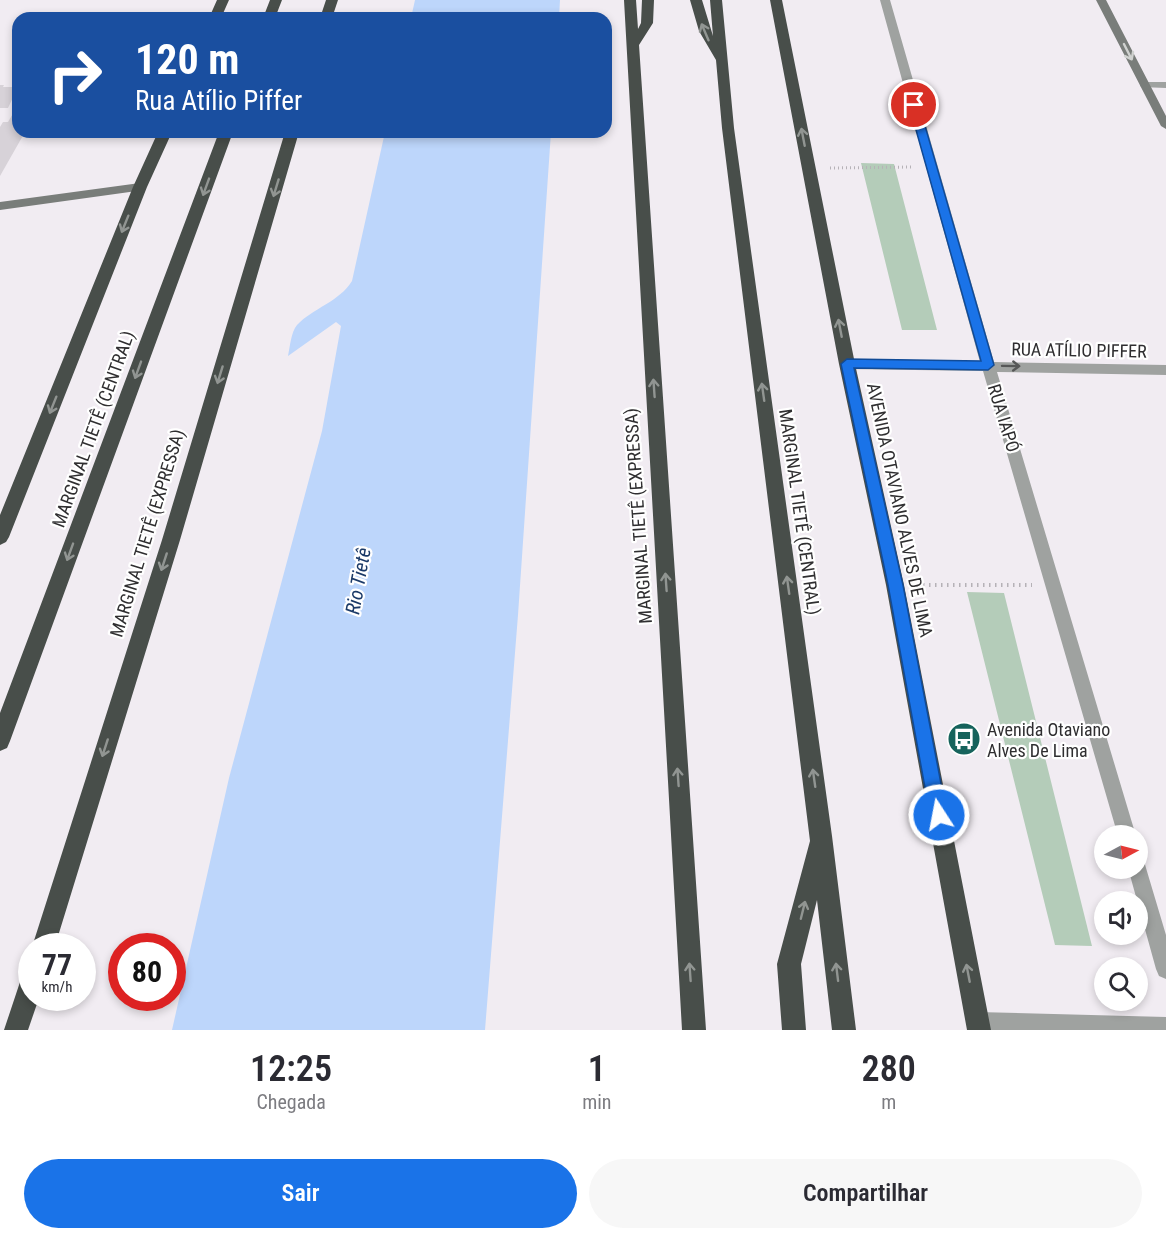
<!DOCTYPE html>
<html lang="pt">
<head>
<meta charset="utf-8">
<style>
	body { margin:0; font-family:"Roboto Condensed",sans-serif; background:#f7f7f7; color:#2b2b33; height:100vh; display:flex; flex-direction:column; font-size:22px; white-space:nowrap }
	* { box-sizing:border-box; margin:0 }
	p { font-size:20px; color:#7c7c81 }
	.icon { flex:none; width:33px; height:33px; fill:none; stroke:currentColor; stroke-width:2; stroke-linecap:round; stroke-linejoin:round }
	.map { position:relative; height:1030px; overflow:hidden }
	.details { display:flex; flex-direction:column; background:#fff; flex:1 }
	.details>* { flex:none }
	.hud { position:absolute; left:12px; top:12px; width:600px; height:126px; border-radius:18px; box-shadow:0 3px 9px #0003; background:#1a4fa0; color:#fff; overflow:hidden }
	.needle { width:39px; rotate:83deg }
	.tools { position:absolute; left:1094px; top:825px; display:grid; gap:12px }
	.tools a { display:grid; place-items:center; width:54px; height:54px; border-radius:50%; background:#fff; box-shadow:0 3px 9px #0003; font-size:30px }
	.speed { position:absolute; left:18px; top:933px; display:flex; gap:12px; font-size:30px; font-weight:700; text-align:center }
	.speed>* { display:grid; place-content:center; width:78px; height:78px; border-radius:50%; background:#fff; box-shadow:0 3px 9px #0003; line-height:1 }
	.speed small { font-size:15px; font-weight:400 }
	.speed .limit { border:9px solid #d22; background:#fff; color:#111 }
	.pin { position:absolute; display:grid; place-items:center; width:51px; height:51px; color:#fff; margin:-26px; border:3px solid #fff; border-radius:50%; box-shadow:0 2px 6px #0007 }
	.me { position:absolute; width:66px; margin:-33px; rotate:349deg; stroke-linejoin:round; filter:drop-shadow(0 0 4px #0008) }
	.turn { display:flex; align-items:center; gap:21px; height:126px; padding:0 24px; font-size:27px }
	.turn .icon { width:78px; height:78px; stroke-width:2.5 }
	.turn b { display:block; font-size:42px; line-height:51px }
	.eta { display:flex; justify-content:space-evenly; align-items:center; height:102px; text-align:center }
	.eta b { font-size:36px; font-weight:600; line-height:42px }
	.action { display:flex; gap:12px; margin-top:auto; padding:12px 24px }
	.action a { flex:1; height:69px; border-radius:36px; background:#1a73e8; color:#fff; font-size:24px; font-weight:600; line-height:69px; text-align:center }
	.action a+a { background:#f7f7f7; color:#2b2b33 }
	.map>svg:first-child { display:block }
</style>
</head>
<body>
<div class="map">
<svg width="1166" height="1030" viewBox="0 0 1166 1030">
	<rect width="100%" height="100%" fill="#f1ecf2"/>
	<path fill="#b4ccb9" d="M861 163 894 164 937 330H902Z
		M967 592 1004 593 1092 946 1055 945Z"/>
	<path fill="#bdd6fb" d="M415 0H560L559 18H411Z
		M385 132H551L518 615 485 1030H172L229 778 322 431 341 326 336 322 288 356C290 347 291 332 297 325 313 308 339 302 352 281Z"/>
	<path fill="#d7d2d8" d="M0 85H4L3 87H18L8 108H0Z
		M18 105V132H25L0 176V127L3 122H8Z"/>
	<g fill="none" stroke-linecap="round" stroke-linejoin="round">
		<path stroke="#b6b2b7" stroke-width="3" stroke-dasharray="1 3" stroke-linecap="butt" d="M830 168 913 167"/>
		<path stroke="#b6b2b7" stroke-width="4" stroke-dasharray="1.5 4.5" stroke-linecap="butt" d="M917 585H1032"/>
		<path fill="#9fa2a0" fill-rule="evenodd" d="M880 0H890L994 362 1166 365V375L997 372 1136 836H1118L983 371 847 369 840 364 847 359 980 362Z
			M1145 82H1166V88L1141 87 1140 85Z
			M1137 859 1144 861 1146 868 1166 935V979L1159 976 1156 969 1128 868H1137Z
			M977 1012 1166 1017V1030H972L967 1022 970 1015Z"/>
		<path fill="#797d7a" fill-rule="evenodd" d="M1096 0H1106L1166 116V129L1161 126Z
			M140 183 144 184V190L0 210V202Z"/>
		<path fill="#484e4a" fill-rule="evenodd" d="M217 0H229L221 18H209Z
			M270 0H282L275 18H263Z
			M326 0H338L332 18H320Z
			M624 0H636L638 29 641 23 642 0H654L653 23 639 45 706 1030H682Z
			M690 0H702L713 36 710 0H722L734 128 832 836 856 1030H832L817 900 801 964 806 1030H782L777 964 810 841 722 128 716 60 699 31Z
			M770 0H782L855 364 904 585 991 1030H967L886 585 839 364Z
			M158 132H172L147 187 9 537 6 542 0 545V515L133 187Z
			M219 132H233L10 741 7 748 0 751V713Z
			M285 132H299L180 540 55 946 32 947 162 540Z
			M32 970V998H39L28 1030H4L23 973Z"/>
	</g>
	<defs><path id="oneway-shaft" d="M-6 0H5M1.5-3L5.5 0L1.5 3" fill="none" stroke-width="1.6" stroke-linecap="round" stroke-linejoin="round" transform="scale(1.5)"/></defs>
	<g stroke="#919592">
		<use href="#oneway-shaft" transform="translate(705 32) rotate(-113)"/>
		<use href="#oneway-shaft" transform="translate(803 137) rotate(-101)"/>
		<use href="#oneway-shaft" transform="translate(206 187) rotate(110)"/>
		<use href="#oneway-shaft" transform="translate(276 188) rotate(107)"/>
		<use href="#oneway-shaft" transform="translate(125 224) rotate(112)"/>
		<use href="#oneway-shaft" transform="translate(840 328) rotate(-101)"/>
		<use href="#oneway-shaft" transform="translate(138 370) rotate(110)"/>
		<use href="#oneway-shaft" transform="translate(220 375) rotate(107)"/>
		<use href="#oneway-shaft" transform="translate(654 388) rotate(-94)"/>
		<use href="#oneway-shaft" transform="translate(763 392) rotate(-98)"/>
		<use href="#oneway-shaft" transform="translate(53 405) rotate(112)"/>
		<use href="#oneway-shaft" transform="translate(70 552) rotate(110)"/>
		<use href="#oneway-shaft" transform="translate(164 562) rotate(108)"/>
		<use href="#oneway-shaft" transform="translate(666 582) rotate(-94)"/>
		<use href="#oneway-shaft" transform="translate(788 585) rotate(-98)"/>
		<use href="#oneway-shaft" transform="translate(105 748) rotate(108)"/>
		<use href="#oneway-shaft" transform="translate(678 777) rotate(-94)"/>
		<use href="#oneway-shaft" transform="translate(814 778) rotate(-98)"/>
		<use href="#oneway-shaft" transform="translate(803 910) rotate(-76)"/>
		<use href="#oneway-shaft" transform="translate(690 972) rotate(-94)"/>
		<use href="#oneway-shaft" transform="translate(837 972) rotate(-97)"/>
		<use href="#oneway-shaft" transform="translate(968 973) rotate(-101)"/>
	</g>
	<use stroke="#d0d2d0" href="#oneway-shaft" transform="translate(1128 52) rotate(63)"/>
	<use stroke="#565757" href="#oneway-shaft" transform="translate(1011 366) rotate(1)"/>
	<path fill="#1a73e8" stroke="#114b97" stroke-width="1.5" d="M914 102 919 105 994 365 988 370 854 368 903 585 947 815 944 821 939 823 933 821 930 815 888 585 841 364 847 359 981 361 909 105Z"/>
	<defs>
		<g id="bus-disc" transform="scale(1.725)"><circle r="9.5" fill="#16635c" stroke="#fff"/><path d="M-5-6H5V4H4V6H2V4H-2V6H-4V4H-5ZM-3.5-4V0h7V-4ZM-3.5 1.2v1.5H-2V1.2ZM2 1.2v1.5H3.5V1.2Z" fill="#fff"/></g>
	</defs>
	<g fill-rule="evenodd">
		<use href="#bus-disc" x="964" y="739"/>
	</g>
	<g text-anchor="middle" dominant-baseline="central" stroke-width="4.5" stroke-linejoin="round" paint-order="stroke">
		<g font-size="18" fill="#2f2e30" stroke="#fff">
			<text transform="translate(1079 350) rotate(1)">RUA ATÍLIO PIFFER</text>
			<text transform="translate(1004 418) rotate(73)">RUA IAPÓ</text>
			<text transform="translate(93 429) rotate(-70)">MARGINAL TIETÊ (CENTRAL)</text>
			<text transform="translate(900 510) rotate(78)">AVENIDA OTAVIANO ALVES DE LIMA</text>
			<text transform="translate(800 512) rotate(82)">MARGINAL TIETÊ (CENTRAL)</text>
			<text transform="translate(638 516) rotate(-94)">MARGINAL TIETÊ (EXPRESSA)</text>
			<text transform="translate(147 533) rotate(-73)">MARGINAL TIETÊ (EXPRESSA)</text>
		</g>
		<g font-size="18" fill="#2f2e30" stroke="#fff" text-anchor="start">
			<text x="987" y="729">Avenida Otaviano<tspan x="987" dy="21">Alves De Lima</tspan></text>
		</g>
		<g font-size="20" font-style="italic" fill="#1b3a68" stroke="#fff">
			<text transform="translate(358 581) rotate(-80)">Rio Tietê</text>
		</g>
	</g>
</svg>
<div class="tools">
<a><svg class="needle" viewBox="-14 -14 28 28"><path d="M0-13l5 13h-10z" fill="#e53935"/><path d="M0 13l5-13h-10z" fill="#7c7c81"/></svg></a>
<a><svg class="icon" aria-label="sound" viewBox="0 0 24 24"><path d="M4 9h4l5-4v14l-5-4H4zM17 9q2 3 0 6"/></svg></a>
<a><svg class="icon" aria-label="search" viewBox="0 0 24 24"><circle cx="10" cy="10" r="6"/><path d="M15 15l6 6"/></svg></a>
</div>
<div class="speed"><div>77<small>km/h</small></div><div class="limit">80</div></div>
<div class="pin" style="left:914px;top:105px;background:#d93025"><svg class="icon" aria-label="arrive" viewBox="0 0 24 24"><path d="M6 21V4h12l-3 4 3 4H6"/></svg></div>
<svg class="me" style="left:939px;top:815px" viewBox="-20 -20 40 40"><circle r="17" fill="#1a73e8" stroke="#fff" stroke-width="3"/><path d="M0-11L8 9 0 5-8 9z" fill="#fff"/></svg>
<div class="hud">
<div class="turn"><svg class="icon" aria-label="right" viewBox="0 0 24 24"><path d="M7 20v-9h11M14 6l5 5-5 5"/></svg><div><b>120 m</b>Rua Atílio Piffer</div></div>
</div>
</div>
<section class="details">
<div class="eta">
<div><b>12:25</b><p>Chegada</p></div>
<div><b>1</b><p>min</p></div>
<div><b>280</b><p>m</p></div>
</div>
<div class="action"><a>Sair</a><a>Compartilhar</a></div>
</section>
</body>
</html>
